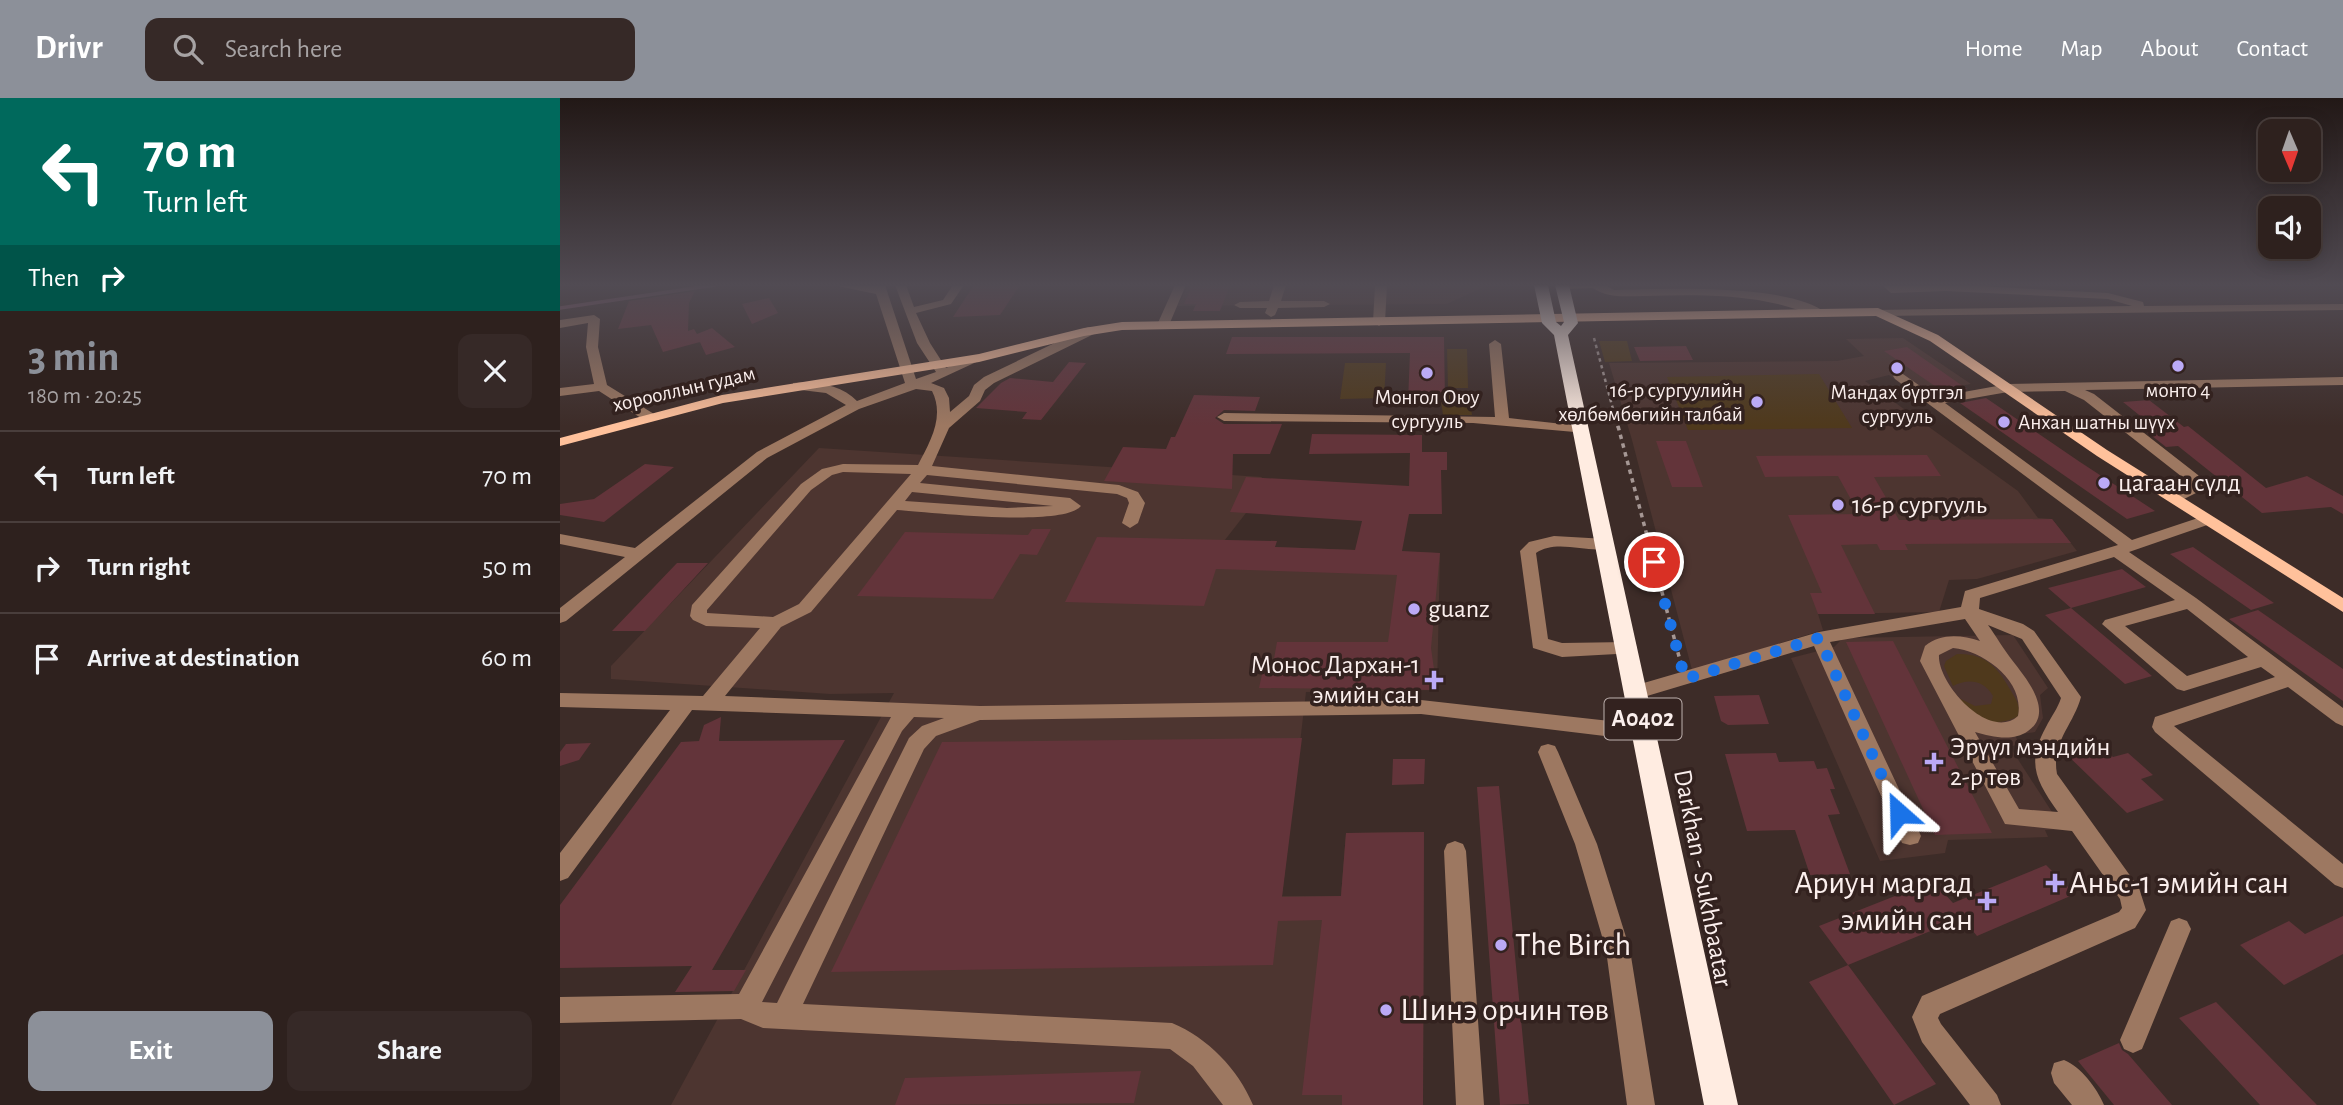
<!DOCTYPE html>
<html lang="en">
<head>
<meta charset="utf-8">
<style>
	body { margin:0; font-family:"Alegreya Sans",sans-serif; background:#362927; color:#f1f3f6; height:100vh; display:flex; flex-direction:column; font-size:26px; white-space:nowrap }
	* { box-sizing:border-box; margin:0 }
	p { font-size:23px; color:#a7a3a4 }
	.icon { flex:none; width:38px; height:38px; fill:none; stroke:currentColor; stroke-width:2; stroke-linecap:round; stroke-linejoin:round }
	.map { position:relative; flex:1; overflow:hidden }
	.details { display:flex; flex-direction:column; background:#2e211e; width:560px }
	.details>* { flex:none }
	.hud { background:#00695c; color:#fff; overflow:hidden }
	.needle { width:46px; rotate:178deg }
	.tools { position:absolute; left:1698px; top:21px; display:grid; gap:14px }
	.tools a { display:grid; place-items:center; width:63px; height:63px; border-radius:14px; background:#2e211e; box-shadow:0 4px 18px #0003,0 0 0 2px #493e3c; font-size:35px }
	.pin { position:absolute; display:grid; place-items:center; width:60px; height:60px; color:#fff; margin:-30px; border:4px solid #fff; border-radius:50%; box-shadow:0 2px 7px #0007 }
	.me { position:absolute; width:77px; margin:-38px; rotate:335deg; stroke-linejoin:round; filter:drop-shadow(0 0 5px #0008) }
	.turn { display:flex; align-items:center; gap:24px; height:147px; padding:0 28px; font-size:32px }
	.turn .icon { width:91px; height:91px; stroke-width:2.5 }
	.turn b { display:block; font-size:49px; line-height:60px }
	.then { display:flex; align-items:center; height:66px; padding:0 28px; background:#0003; gap:14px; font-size:26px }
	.round { display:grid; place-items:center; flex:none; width:74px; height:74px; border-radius:14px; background:#362927 }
	.head { display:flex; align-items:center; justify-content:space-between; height:119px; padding:0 28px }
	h1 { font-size:42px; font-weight:700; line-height:52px; color:#8c9099 }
	.button { display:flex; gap:14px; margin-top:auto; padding:14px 28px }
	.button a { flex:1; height:80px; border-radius:14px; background:#8c9099; color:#fff; font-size:28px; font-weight:700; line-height:80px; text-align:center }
	.button a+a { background:#362927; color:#f1f3f6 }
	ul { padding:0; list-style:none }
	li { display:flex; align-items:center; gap:21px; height:91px; padding:0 28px; border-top:2px solid #493e3c }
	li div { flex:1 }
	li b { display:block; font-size:26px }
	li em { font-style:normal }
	header { display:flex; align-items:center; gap:42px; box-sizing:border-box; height:98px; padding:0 35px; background:#8c9099; color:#fff }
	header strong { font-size:33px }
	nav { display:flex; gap:38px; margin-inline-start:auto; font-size:24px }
	.search { width:490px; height:63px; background:#362927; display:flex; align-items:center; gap:18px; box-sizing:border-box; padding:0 24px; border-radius:14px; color:#a7a3a4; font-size:26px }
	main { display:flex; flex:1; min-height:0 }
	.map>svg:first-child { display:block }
</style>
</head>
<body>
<header>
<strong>Drivr</strong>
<div class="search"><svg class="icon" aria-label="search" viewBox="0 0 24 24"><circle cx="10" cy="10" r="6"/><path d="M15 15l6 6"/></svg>Search here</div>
<nav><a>Home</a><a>Map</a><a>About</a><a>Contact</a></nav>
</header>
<main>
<section class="details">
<div class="hud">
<div class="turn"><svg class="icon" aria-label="left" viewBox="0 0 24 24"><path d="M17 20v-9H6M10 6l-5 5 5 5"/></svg><div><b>70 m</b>Turn left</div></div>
<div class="then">Then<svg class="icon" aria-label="right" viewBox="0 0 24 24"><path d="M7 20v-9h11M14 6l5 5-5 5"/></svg></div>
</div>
<div class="head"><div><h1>3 min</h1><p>180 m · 20:25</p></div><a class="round"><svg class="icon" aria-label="close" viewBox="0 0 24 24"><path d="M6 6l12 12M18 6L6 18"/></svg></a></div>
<ul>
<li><svg class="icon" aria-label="left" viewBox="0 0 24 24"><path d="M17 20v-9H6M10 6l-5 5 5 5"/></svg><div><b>Turn left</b></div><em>70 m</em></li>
<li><svg class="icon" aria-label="right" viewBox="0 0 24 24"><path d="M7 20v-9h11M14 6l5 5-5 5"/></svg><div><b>Turn right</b></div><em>50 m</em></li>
<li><svg class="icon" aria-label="arrive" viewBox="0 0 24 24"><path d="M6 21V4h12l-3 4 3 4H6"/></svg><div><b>Arrive at destination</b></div><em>60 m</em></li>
</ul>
<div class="button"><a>Exit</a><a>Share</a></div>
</section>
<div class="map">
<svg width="1783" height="1007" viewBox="0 0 1783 1007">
	<rect width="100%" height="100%" fill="#3d2c28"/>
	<path fill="#4d3530" d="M629 187H928L887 206 617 208Z
		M1343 240 1411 286 1355 296 1329 277 1305 283 1458 393 1478 420 1492 421 1517 453 1417 481 1389 482 1379 514 1258 516 1263 532 1132 572 1072 342 1049 265 1277 263 1304 258 1286 241Z
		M259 350 702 379 686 415 661 447 880 455 877 592 746 594 722 798H781L786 735 864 734 863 1007H111L334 595 270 596 51 581V568Z
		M1453 537 1488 590 1480 597 1483 620 1475 634 1455 637 1459 646 1450 649 1503 731 1485 732 1488 739 1388 742 1385 755 1320 763 1231 560 1274 549 1283 540Z"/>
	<path fill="#4f391c" d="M1039 243H1067L1072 263 1045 264Z
		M887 251H907L908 290H888Z
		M785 265H826L824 300 780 301Z
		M1259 276 1292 330 1128 332 1107 279Z
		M908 293 912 317H883L881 303H885V294Z
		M1397 556C1426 555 1438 570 1451 593 1456 602 1462 609 1457 619 1430 631 1417 621 1399 600L1415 608 1431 606 1433 598C1423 581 1407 581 1393 588L1384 568 1386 563Z"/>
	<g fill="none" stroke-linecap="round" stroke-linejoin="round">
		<path stroke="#88596c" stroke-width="3.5" d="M0 210 155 187"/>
	</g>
	<path fill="#63343a" d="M414 187H460L440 217 393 219Z
		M632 187H670L660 213H633L636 206H624Z
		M135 193 129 205 128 233 134 231 137 236 152 230 175 249 146 257 138 240 140 244 103 254 91 227 58 231 69 203Z
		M209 200 218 215 192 226 182 206Z
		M672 239H884L885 303H848L850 255 666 256Z
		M1126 248 1133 262 1080 263 1074 249Z
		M1347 249 1407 291 1385 295 1324 253Z
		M509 264 526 265 481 322 462 321 467 314 416 310 441 285 450 280 493 284Z
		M634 297 700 299 695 313 664 312 655 320 664 326H722L710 356H673L672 391 544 383 563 349 606 351 611 339H615Z
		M1426 300 1520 364 1595 413 1567 421 1400 305Z
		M1589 302 1624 329 1628 328 1706 390 1747 378 1783 398V416L1771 409 1702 415 1618 348 1606 349 1582 330 1594 329 1563 304Z
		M752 336 862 337V354H887V372H881L882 416H849L842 453 880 455 871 550 877 592 699 590 703 572H712L717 544H828L837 477 656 471 644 508 505 504 537 439 717 443 715 449 795 452 802 423 670 414 686 379 849 388 850 355 749 356Z
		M1096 343H1126L1143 389H1112Z
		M1367 357 1381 378 1314 379 1339 422 1492 421 1511 445 1345 446 1348 452H1320L1317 446 1281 447 1315 516H1258L1250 495H1262L1228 417 1299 416 1278 378 1205 379 1196 358Z
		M85 366 114 369 44 424 0 417V406L34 401Z
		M472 431H491L477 457 460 456 433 501 297 498 345 434 468 437Z
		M1633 449 1714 505 1691 512 1610 456Z
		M117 465H148L85 533H52Z
		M1562 471 1586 489 1511 510 1488 490Z
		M1511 510 1592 578 1565 586 1485 517Z
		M1698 512 1783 571V603L1669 521Z
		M1333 543 1432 735 1375 737 1286 544Z
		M1199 597 1209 626 1168 627 1161 623 1154 598Z
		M161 619 159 643 285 642 152 872H186L174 893 115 894 132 868 0 870V807L121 644 139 643 144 627Z
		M742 640 722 799 781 798 786 735 864 734 863 1007H782V997H742L762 822 718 823 713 867 271 874 382 644Z
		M1532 640 1553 659 1568 655 1593 677 1581 681 1604 702 1567 715 1501 651Z
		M31 645 19 662 0 668V654L6 646Z
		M1216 655 1219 664 1254 663 1257 671 1267 670 1275 691H1270L1280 716 1268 717 1290 776 1250 777 1235 732 1187 733 1165 656Z
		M833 661H865L864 686 832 687Z
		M939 688 969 1006 940 1007 917 689Z
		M1486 767 1515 796 1417 838 1402 820 1288 867 1259 828 1373 783 1393 805Z
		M1783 818V856L1724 887 1680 847 1729 823 1745 836Z
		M1288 867 1376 986 1334 1007 1249 884Z
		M1656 904 1757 1007H1700L1619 920Z
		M1559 945 1562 952 1568 956 1612 1007H1554L1518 963Z
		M581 973 574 1005 335 1007 345 980Z"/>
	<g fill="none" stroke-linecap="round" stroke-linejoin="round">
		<path stroke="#a59794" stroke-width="2.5" stroke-dasharray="3.5 3.5" stroke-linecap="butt" d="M1034 240 1058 330"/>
		<path stroke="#a59794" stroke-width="3.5" stroke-dasharray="4.5 4.5" stroke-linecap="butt" d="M1058 328 1121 566"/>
		<path fill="#9d7861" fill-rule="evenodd" d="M273 187H325L356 281 376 274 357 245 335 187H346L354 209 383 202 393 187H404L391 206 356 215 370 245 386 270 415 257H423L425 260 371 285 384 290 389 300 390 314 409 298 414 287 424 279 528 229H536V235L434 285 425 292 420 303 389 330 372 368 559 387 578 394 585 405 578 425 570 430 562 425 569 405 567 400 557 396 367 377 360 385 510 400 521 408C502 430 370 414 337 412L251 514 221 529 165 598 420 608 861 602 1086 627 1093 630 1096 635 1093 640 1086 643 861 616 420 622 376 638 364 651 243 906 612 925C648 940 678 971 693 1007H663L633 968 610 951 203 930 181 921 0 925V899L179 896 331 619 132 612 8 780 0 783V755L110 612 0 609V595L143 598 200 530 146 528 133 522 130 518 132 507 241 386 262 371 283 366 358 367C370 344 385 319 372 293L356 291 299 311 207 360 6 523 0 525V510L65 459 0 446V436L75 450 197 354 286 307 266 295 233 291V285C254 282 282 287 297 303L345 285 316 196ZM283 374 351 376 239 506 213 519 147 515V512L251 392 272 377ZM352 394 493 408 447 410 345 403ZM354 619 384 620 362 628 349 640 217 905 202 904 342 633Z
			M615 187H626L609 227 599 230 597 227Z
			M714 187H726L721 203H764L770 206 764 209 718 210 715 217 711 219 705 215 707 210H680L674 207 680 204 709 203Z
			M815 187H827L825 224 819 228 813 224Z
			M1045 187 1054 192C1102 191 1229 185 1266 215L1260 219C1243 214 1226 207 1208 204 1168 196 1126 197 1085 198 1066 198 1049 201 1033 190L1002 191 996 188Z
			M1322 187H1400L1548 195 1583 204 1584 208 1783 206V212L1318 218 1312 214 1314 212 1572 208 1548 201 1386 193 1331 195Z
			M34 217 40 221 38 249 47 287 94 316V322H84L39 293 0 298V290L34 286 26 249 28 225 0 230V222Z
			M935 242 941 246 949 320 1021 328 1028 332 1026 335 913 325 664 323 657 319 664 315 935 319 929 246Z
			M1340 274 1376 299 1448 286 1783 279V287L1525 292 1534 296 1638 377 1645 389 1642 392 1614 406 1606 401 1629 387 1626 382 1524 302 1505 293 1448 294 1385 305 1572 442 1641 419H1653L1655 422 1653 425 1569 454 1636 500 1783 610V628L1776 625 1728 589 1614 628 1783 766V790L1775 787 1595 634 1592 629 1595 619 1715 579 1701 569 1624 593 1617 591 1542 526 1545 522 1615 502 1554 459 1420 500 1419 511 1463 526 1474 533 1521 599C1513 628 1491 644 1497 676L1579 790 1586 812 1575 830 1380 916 1378 920 1381 926 1437 997 1441 1007H1410L1362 944 1352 919 1362 898 1559 814 1562 810 1560 801 1512 733 1445 726 1360 563 1365 548C1381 535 1401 537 1420 543L1405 521 1270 544 1361 738 1358 745 1350 747 1342 745 1339 738 1254 548 1077 601 1070 599 1067 594 1070 589 1259 534 1401 509 1405 493 1558 447 1335 281 1333 278ZM1627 511 1688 559 1627 578 1565 528ZM1428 527 1462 541 1501 600C1498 610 1491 619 1486 629 1466 665 1476 683 1498 714L1459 711 1415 634C1432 639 1453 644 1468 633 1495 614 1466 580 1452 562 1444 552 1436 538 1428 527ZM1393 550C1424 553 1465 583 1458 618 1429 644 1377 585 1379 557Z
			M994 438 1046 441 1054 446C1040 461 999 438 976 455L988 541 1002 545 1068 544 1075 545 1077 550 1075 555 1002 559 973 550 960 453 969 444Z
			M988 646 995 648 998 654 1037 746 1070 852 1095 1007H1067L1046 852 1015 746 978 654 981 648Z
			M895 743 903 746 906 753 924 1007H896L884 753 887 746Z
			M1619 820 1627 823 1631 831 1582 951 1573 955 1564 951 1560 942 1611 823Z
			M1504 962C1521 969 1537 990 1544 1007H1512L1494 985 1491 975 1494 965Z"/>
		<path fill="#ffc19b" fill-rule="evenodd" d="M1318 210 1378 237 1547 352 1783 500V514L1537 358 1370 243 1316 218 562 232 524 238 419 264 163 305 0 348V340L162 297 419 256 524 230 562 224Z"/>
		<path fill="#ffece1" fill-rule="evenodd" d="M974 187H988L996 224 1001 228 1004 224 995 187H1009L1018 225 1008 237 1178 1007H1144L994 237 982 225Z"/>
	</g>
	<linearGradient id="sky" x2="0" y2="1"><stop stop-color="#221816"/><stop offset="0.57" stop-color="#514b53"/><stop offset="1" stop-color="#514b53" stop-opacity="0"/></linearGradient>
	<rect width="1783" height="328" fill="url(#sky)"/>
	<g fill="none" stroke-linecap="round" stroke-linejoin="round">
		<path stroke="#1a73e8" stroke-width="12" stroke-dasharray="0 21.6" d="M1094 464 1125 581 1259 540 1339 715"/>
	</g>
	<g fill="#bbaaf6" stroke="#33221f" stroke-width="2.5">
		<circle cx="1618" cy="268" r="7"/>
		<circle cx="1337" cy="270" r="7"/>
		<circle cx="867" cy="275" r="7"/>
		<circle cx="1197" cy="304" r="7"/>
		<circle cx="1444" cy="324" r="7"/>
		<circle cx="1544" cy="385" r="7"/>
		<circle cx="1278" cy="407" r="7"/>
		<circle cx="854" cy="511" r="7"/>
		<path d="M870.5 571.5h7v7h7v7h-7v7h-7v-7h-7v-7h7z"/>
		<path d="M1370.5 653.5h7v7h7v7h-7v7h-7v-7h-7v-7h7z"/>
		<path d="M1491.5 774.5h7v7h7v7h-7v7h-7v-7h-7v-7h7z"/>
		<path d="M1423.5 792.5h7v7h7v7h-7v7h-7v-7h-7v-7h7z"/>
		<circle cx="941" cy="847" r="7"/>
		<circle cx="826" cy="912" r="7"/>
	</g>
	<g text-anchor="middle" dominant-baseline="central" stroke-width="7" stroke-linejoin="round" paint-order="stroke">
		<g font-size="21" fill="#fbefed" stroke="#33221f">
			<text transform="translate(124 291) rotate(-13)">хорооллын гудам</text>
		</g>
		<g font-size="21" fill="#fbefed" stroke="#33221f">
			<text x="1183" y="292" text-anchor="end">16-р сургуулийн<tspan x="1183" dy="24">хөлбөмбөгийн талбай</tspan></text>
			<text x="1618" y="292">монто 4</text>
			<text x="1337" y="294">Мандах бүртгэл<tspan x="1337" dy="24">сургууль</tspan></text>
			<text x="867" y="299">Монгол Оюу<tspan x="867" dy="24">сургууль</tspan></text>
			<text x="1458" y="324" text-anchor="start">Анхан шатны шүүх</text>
		</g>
		<rect fill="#33221f" stroke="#bfb2af" stroke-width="2" x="1044.5" y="600.5" width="77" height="41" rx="5"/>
		<g font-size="24" font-weight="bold" fill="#fbefed">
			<text x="1083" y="621">A0402</text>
		</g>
		<g font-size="26" fill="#fbefed" stroke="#33221f" text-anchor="start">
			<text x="1558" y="385">цагаан сүлд</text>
			<text x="1292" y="407">16-р сургууль</text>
			<text x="868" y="511">guanz</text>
			<text x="860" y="567" text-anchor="end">Монос Дархан-1<tspan x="860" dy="30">эмийн сан</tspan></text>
			<text x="1390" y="649">Эрүүл мэндийн<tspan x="1390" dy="30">2-р төв</tspan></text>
		</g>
		<g font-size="26" fill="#fbefed" stroke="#33221f">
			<text transform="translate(1143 780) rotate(79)">Darkhan - Sukhbaatar</text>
		</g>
		<g font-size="32" fill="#fbefed" stroke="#33221f" text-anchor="start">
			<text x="1413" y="785" text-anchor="end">Ариун маргад<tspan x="1413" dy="37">эмийн сан</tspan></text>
			<text x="1509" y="785">Аньс-1 эмийн сан</text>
			<text x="955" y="847">The Birch</text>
			<text x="840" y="912">Шинэ орчин төв</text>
		</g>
	</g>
</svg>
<div class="tools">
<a><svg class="needle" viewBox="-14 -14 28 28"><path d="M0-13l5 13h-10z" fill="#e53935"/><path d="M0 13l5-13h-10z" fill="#a7a3a4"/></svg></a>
<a><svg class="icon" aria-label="sound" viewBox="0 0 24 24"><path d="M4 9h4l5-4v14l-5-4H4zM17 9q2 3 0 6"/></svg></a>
</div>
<div class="pin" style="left:1094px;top:464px;background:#d93025"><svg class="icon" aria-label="arrive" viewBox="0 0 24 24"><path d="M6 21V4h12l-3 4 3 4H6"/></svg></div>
<svg class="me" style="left:1339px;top:715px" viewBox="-20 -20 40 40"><path d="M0-17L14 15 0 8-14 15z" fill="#1a73e8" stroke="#fff" stroke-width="4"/></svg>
</div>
</main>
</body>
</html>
